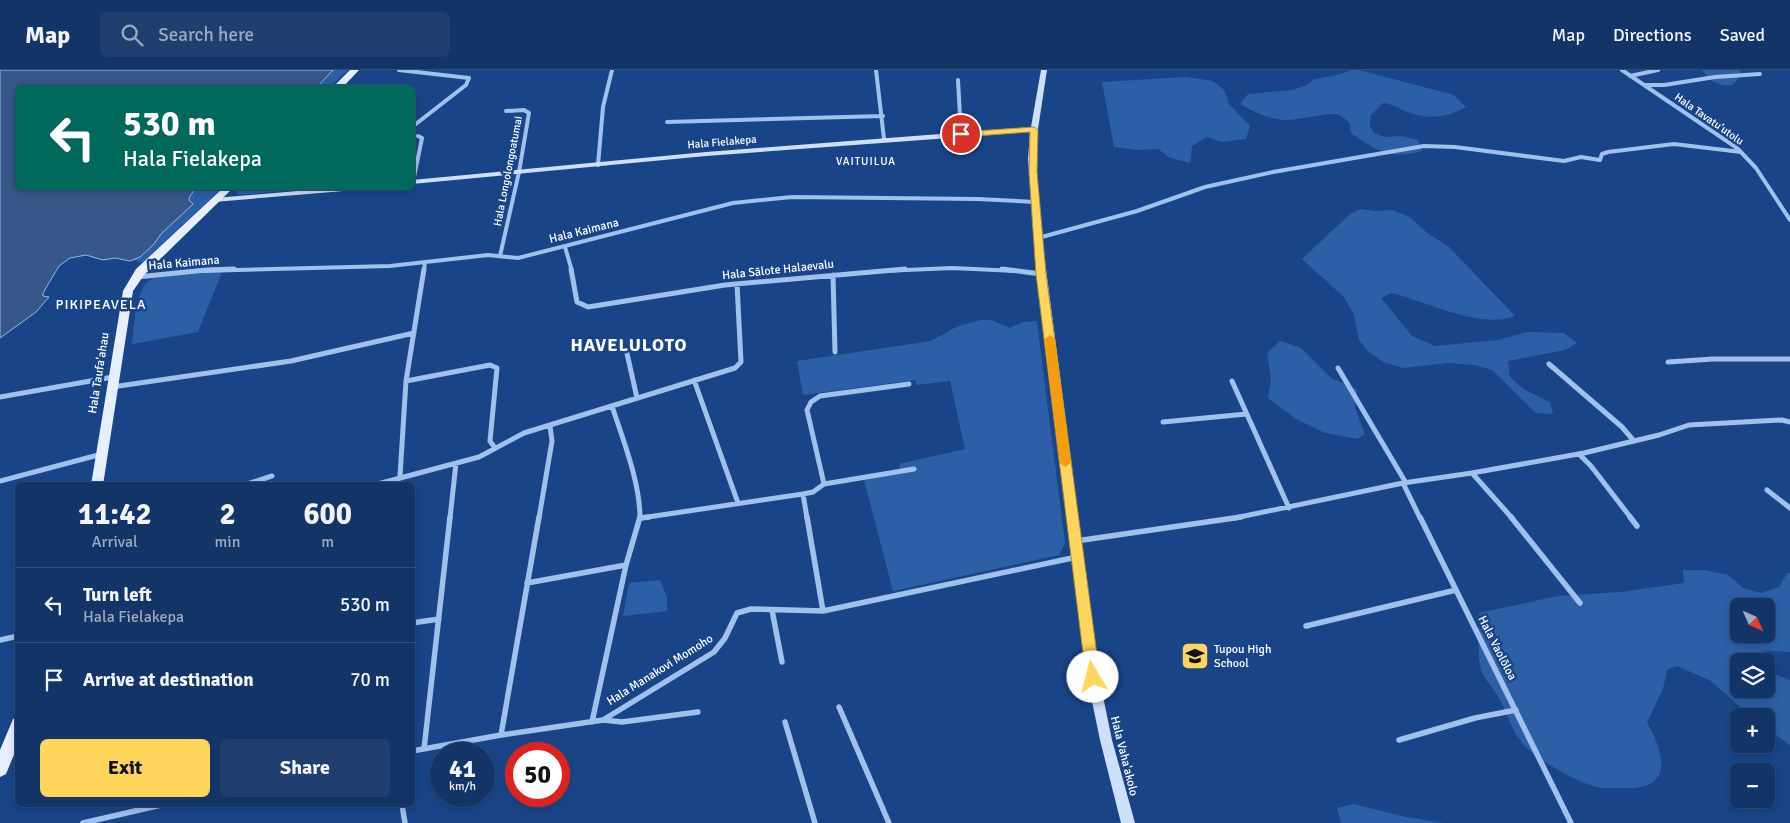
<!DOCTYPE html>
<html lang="en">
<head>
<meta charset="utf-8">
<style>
	body { margin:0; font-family:Signika,sans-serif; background:#203f6f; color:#f1f3f6; height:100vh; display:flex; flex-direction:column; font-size:19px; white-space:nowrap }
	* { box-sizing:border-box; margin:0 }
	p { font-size:16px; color:#9daabf }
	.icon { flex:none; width:28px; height:28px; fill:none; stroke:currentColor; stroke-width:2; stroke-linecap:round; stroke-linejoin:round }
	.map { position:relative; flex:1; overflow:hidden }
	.side { position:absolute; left:15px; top:412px; width:400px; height:325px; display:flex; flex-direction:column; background:#133466; border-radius:8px; box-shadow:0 2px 8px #0003,0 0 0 1px #324f7a }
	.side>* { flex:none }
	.hud { position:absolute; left:15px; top:15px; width:400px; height:105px; border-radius:8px; box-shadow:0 2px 8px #0003,0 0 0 1px #324f7a; background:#00695c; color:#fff; overflow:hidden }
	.needle { width:32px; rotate:135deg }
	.tools { position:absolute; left:1730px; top:528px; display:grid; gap:10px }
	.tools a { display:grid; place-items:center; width:45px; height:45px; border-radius:8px; background:#133466; box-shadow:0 2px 8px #0003,0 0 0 1px #324f7a; font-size:25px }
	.speed { position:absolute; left:430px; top:672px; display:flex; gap:10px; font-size:25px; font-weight:700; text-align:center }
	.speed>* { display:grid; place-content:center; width:65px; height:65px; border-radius:50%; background:#133466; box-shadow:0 2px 8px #0003,0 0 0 1px #324f7a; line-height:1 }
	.speed small { font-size:12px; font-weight:400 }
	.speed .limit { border:8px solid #d22; background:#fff; color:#111 }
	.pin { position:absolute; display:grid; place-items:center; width:42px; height:42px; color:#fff; margin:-21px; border:2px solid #fff; border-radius:50%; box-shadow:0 1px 5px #0007 }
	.me { position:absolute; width:55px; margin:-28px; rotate:352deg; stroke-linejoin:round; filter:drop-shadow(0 0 4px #0008) }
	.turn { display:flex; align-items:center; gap:18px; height:105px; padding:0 25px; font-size:22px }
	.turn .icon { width:65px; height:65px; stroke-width:2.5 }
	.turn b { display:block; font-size:35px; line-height:42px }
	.eta { display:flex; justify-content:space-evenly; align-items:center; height:85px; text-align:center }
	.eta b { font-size:30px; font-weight:800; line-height:35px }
	.button { display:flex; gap:10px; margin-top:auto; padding:10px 25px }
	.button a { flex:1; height:58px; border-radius:8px; background:#ffd65d; color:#111; font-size:20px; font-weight:800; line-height:58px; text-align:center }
	.button a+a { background:#203f6f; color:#f1f3f6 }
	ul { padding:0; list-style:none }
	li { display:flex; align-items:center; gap:15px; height:75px; padding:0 25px; border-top:1px solid #324f7a }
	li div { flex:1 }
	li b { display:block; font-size:19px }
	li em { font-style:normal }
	header { display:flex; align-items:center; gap:30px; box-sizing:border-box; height:70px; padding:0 25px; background:#133466; border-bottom:1px solid #324f7a }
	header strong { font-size:24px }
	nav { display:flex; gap:28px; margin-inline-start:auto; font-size:18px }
	.search { width:350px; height:45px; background:#203f6f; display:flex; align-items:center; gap:12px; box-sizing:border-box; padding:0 18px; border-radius:8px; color:#9daabf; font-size:19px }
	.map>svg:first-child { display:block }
</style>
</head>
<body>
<header>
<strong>Map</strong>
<div class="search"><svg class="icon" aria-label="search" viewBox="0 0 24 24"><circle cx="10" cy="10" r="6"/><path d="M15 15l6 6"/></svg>Search here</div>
<nav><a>Map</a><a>Directions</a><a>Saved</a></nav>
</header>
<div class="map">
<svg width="1790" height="753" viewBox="0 0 1790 753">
	<rect width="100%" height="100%" fill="#194588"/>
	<path fill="#2c5fa6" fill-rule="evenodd" d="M321 0H348L330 17 308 18Z
		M1352 0H1359L1454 25 1466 37C1447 48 1425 50 1405 41 1396 37 1392 34 1383 33L1371 45 1370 56 1374 63 1385 67 1401 66 1418 70 1422 81C1390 90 1377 81 1351 63L1349 52C1346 50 1342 46 1339 45 1329 41 1299 51 1284 50 1268 49 1254 42 1240 34L1248 24 1292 20 1307 15 1315 9 1333 6Z
		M1702 0H1740L1741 6 1732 15C1717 16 1711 12 1702 0Z
		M1186 7 1213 11 1224 20 1229 34 1250 56 1246 69 1222 72 1207 67 1192 76 1190 93 1170 88 1158 79 1137 80 1114 77 1102 12Z
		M196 118H222L143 192 115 188 190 126Z
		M239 118H318L239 125 235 121Z
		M1361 139 1375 141 1392 140 1410 147 1427 163 1448 176 1515 246C1480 260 1426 231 1391 223L1381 228 1412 266 1435 276 1498 270 1527 262 1564 263 1577 273 1565 280 1508 291 1510 307 1525 320 1550 332 1553 344 1536 343 1492 300 1475 295 1449 293 1403 298 1383 292 1368 281 1359 270 1354 245 1344 227 1302 189 1350 144Z
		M204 202H222L198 262 132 274C134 258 135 216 152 209 163 204 191 204 204 202Z
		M980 250H991L1010 258 1023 252 1037 251 1065 473 1059 485 893 521 864 410 901 402 899 394 965 379 950 311 917 315 915 310 803 325 797 291 931 271 956 257Z
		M1280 271 1301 278 1331 308 1357 319 1355 338 1365 364 1358 369 1325 363 1296 349 1268 328 1271 309 1267 283Z
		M1683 500H1704L1728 505 1743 518 1761 523 1779 517 1787 503H1790V582L1767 581 1756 586 1759 591H1739V619H1766V601L1790 610V675L1766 658V646H1750L1711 611 1677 596 1667 600 1663 619 1647 652C1664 683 1675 719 1626 718 1616 718 1605 719 1596 717 1575 711 1546 694 1529 680 1514 668 1508 645 1499 628 1494 618 1484 610 1481 599 1476 581 1481 562 1479 543L1558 526 1621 522 1684 513ZM1739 536H1766V564H1739Z
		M660 510 667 527V541L623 546 629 513Z
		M1353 734 1402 746 1443 753H1341L1337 738Z"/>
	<path fill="#365788" stroke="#94bbef" d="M0 0H333L317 17 18 18V118H196L190 126 189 130 193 134 161 164 154 174 140 187 130 191 115 188 103 190 86 185 70 188 59 196 43 223V226L49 227 36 242 0 268Z"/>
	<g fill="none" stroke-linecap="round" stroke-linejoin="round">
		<path stroke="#a1c1ed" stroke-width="4" d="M399 0 469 8 466 15 412 57
			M876 0 884 69
			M1622 0 1737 78 1756 98 1790 150
			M1630 6 1658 0
			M958 10 961 64
			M1644 15H1664L1715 7 1760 4
			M667 52 883 46
			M598 95 603 37 612 0
			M413 112 422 68 418 66
			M1038 168 1137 141 1205 117 1273 102 1424 76 1455 77 1564 91 1581 87 1600 90 1602 84 1608 82 1674 74 1741 82
			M565 177 572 201
			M500 186 519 102 529 43 524 40 506 41
			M200 201 390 196 488 185 518 188 733 133 792 127 978 129 1035 132
			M424 201 425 192
			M884 201 952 198 1016 201"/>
		<path stroke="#a1c1ed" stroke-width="5" d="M571 199 577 232 588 237 725 215 905 199
			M1002 199 1041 204
			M833 205 835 282
			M137 207 206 200 234 199
			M626 279 637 328
			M1668 292 1713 289H1790
			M1549 294 1622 357 1634 371
			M1338 298 1406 413
			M694 310 738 433
			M406 311 490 295 497 298 490 371 495 378
			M1232 311 1289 438
			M112 317 291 291 414 263
			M0 327 113 307
			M612 336C623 370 640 412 640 448
			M1163 352 1246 344
			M1579 384 1591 396 1631 448
			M1472 403 1584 383 1659 365 1689 355 1782 350 1790 352
			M400 406 406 311 424 199
			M0 411 102 384
			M1403 413 1420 448
			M824 414 807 340 811 332 820 326 909 314
			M244 415 272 406
			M374 415 479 387 524 363 735 298 741 292 737 214
			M1767 420 1790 438
			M803 424 807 448
			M450 448 456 393
			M539 448 552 371 550 356
			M641 448 803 424 813 422 824 414 914 399
			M1235 448 1403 413 1472 403 1512 448"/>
		<path stroke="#a1c1ed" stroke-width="5.5" d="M807 447 823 541
			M1420 447 1571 753
			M1511 447 1580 533
			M1630 447 1637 456
			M640 448 649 447
			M1076 471 1241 447
			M527 513 626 495
			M772 540 782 592
			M412 553 439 549
			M1306 556 1456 520
			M0 570 18 566
			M839 637 889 753
			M603 650 622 652 698 642
			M592 652 626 495 640 447
			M785 652 815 753
			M501 665 539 447
			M1399 670 1475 648 1516 640
			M424 679 450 447
			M412 681 501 665 603 650 714 582 725 568 737 543 751 539 823 541 1077 487
			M402 735 405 753
			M83 753 161 735"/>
		<path fill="#cedff9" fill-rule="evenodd" d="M1041 0H1047L1038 59 1036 89 1042 168 1099 607 1112 670 1135 753H1121L1100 670 1087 607 1034 168 1028 89 1030 62 706 86 412 114V110L706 82 1031 57Z
			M333 118H360L356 120 214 132 210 130 214 128Z"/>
		<path fill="#e7efff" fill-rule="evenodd" d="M350 0H359L342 18H332Z
			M223 118H233L144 205 133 221 103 415H91L123 221 136 199Z
			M18 647V675L6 704 0 707V680L13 649Z"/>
	</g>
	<path fill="#ffd65d" stroke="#a68b3c" d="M1034 57 1038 60 1037 102 1046 204 1100 607 1098 612 1093 613 1088 612 1086 607 1036 204 1029 102 1030 62 961 67 957 64 961 62Z"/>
	<path fill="#f59e0b" d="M1050 265 1055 269 1071 393 1065 397 1060 393 1044 269Z"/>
	<defs>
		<g id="school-square" transform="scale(1.4375)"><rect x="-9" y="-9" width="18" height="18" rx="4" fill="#ffd65d" stroke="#194588"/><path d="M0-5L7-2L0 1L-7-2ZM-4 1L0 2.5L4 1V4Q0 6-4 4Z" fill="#111"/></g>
	</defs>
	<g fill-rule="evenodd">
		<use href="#school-square" x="1195" y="586"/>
	</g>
	<g text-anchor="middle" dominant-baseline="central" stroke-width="5" stroke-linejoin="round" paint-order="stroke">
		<g font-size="11" fill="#fff" stroke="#194588">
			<text transform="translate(1709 49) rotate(35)">Hala Tavatu'utolu</text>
			<text transform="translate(722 72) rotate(-5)">Hala Fielakepa</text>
			<text transform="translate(508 101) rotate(-79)">Hala Longolongoatumai</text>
		</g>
		<g font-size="11" letter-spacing="1" fill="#fff" stroke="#194588">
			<text x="866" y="91">VAITUILUA</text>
		</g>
		<g font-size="12" fill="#fff" stroke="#194588">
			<text transform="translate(584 161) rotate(-14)">Hala Kaimana</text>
			<text transform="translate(184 193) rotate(-5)">Hala Kaimana</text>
			<text transform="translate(778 200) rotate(-6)">Hala Sālote Halaevalu</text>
			<text transform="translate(99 303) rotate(-81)">Hala Taufa'ahau</text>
			<text transform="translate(1497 578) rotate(63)">Hala Vaolōloa</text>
			<text transform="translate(660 600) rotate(-32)">Hala Manakovi Momoho</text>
			<text transform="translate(1124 686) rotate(76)">Hala Vaha'akolo</text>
		</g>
		<g font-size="12" fill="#fff" stroke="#194588" text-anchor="start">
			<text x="1214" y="579">Tupou High<tspan x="1214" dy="14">School</tspan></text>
		</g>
		<g font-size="14" letter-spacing="1" fill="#fff" stroke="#194588">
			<text x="101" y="234">PIKIPEAVELA</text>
		</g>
		<g font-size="18" font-weight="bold" letter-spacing="1" fill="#fff" stroke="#194588">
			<text x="629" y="275">HAVELULOTO</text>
		</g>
	</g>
</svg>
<div class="tools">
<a><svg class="needle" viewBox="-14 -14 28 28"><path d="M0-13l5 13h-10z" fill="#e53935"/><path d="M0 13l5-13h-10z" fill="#9daabf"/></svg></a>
<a><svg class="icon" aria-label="layers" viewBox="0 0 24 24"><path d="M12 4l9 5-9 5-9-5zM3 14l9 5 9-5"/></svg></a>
<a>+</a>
<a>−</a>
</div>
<div class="speed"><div>41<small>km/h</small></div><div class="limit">50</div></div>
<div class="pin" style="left:961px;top:64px;background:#d93025"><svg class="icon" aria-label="arrive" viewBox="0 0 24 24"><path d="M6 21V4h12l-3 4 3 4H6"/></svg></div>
<svg class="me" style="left:1093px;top:607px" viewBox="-20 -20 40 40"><circle r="19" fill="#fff"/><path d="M0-13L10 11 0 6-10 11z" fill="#ffd65d"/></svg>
<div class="hud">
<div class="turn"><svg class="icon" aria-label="left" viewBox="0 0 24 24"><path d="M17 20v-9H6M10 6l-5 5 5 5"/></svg><div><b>530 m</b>Hala Fielakepa</div></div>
</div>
<section class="side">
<div class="eta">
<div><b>11:42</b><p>Arrival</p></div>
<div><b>2</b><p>min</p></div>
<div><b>600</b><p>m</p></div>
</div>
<ul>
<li><svg class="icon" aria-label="left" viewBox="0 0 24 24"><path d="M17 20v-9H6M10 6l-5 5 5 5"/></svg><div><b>Turn left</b><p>Hala Fielakepa</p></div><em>530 m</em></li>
<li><svg class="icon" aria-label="arrive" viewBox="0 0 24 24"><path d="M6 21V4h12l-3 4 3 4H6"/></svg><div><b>Arrive at destination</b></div><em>70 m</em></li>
</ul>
<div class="button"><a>Exit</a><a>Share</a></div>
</section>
</div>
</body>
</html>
